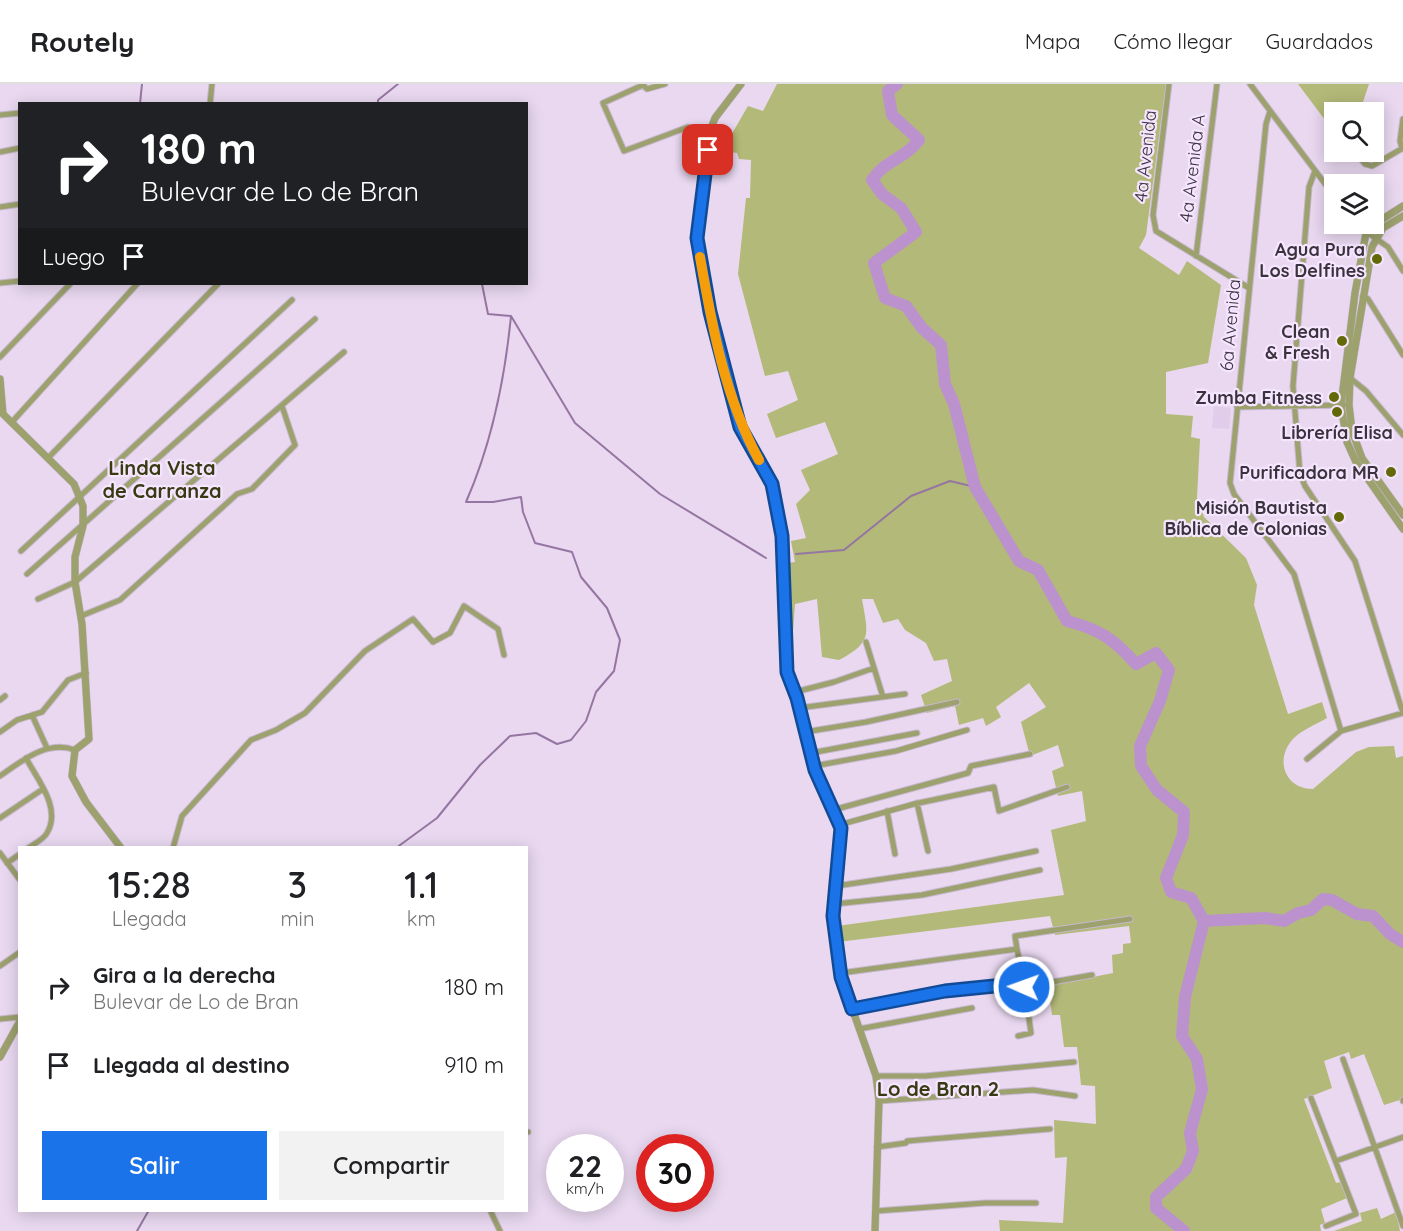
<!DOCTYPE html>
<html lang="es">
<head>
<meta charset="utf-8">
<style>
	body { margin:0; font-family:Quicksand,sans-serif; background:#f2f2f2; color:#202124; height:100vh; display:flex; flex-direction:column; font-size:22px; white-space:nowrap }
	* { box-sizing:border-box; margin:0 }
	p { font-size:20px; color:#757577 }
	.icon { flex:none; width:33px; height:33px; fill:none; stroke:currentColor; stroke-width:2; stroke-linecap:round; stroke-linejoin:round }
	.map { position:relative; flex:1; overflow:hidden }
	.drawer { position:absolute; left:18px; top:762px; width:510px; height:366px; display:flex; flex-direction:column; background:#fff; border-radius:0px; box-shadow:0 3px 15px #0003 }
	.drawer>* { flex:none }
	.banner { position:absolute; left:18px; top:18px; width:510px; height:183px; border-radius:0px; box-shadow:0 3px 15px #0003; background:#202124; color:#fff; overflow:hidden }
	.tools { position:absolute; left:1324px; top:18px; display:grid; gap:12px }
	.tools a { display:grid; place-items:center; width:60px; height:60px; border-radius:0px; background:#fff; box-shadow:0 3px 15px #0003; font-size:30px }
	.speed { position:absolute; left:546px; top:1050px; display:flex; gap:12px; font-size:30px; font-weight:700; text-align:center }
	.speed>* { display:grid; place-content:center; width:78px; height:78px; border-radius:50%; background:#fff; box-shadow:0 3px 15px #0003; line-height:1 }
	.speed small { font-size:15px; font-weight:400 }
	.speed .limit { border:9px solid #d22; background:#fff; color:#111 }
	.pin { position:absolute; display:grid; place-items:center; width:51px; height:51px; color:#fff; margin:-26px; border-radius:12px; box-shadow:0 3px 9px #0006 }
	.me { position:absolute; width:66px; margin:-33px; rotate:272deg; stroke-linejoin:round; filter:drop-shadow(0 0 4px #0008) }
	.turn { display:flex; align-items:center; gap:21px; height:126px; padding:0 24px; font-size:27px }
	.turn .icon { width:78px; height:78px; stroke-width:2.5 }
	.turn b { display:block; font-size:42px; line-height:51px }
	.then { display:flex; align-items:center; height:57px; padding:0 24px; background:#0003; gap:12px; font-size:22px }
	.eta { display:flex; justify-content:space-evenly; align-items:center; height:102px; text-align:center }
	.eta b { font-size:36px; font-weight:600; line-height:42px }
	.button { display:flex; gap:12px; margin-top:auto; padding:12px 24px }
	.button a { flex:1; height:69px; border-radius:0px; background:#1a73e8; color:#fff; font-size:24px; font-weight:600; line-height:69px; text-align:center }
	.button a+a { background:#f2f2f2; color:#202124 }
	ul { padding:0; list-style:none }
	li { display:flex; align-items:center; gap:18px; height:78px; padding:0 24px }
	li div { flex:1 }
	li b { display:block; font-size:22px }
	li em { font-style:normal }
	header { display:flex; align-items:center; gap:36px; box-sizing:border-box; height:84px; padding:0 30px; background:#fff; border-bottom:2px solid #e0e0e0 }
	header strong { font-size:28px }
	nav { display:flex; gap:33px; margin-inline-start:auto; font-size:21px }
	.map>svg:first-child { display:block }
</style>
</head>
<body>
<header>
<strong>Routely</strong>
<nav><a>Mapa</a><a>Cómo llegar</a><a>Guardados</a></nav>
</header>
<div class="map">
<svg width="1403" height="1147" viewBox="0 0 1403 1147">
	<rect width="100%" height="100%" fill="#e9d8f0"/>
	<path fill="#e2cceb" d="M1214 322 1231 324 1229 345 1212 344Z"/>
	<path fill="#b3b978" d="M777 0H1166L1146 151 1139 164 1179 191 1187 177 1221 201 1208 279 1166 288V330L1193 332 1191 353 1200 355 1197 414 1204 433 1246 474 1257 501 1254 521 1288 630 1322 618 1327 634C1317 640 1302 646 1294 654 1274 674 1284 705 1313 705L1356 668 1369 663 1394 662 1396 674 1403 672V1015L1384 1021 1364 970 1351 975 1349 968 1324 977 1332 1004 1304 1015 1336 1099 1341 1098 1347 1114 1321 1125 1325 1139 1320 1141 1321 1147H1000L999 1136 1063 1139 1067 1073 1055 1074 1054 1036 1096 1040 1095 1002 1081 1001 1077 963H1064L1060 931H1052L1048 902 1113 889 1112 871 1123 869V860L1131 859 1129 842 1055 851 1050 832 838 858 837 842 1064 811 1051 746 1086 737 1082 707 1058 712 1052 687 1064 682 1058 661 1030 672 1021 638 1046 623 1029 599 996 623 1001 633 986 642 983 634 959 641 955 622 927 629 921 611 952 597 947 575 934 577 926 559 905 546 898 535 883 539 873 515H862C868 550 873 558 839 576L822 573 817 515 795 520 793 548 783 547 780 480 795 478 791 457 806 454 796 420 810 406 801 386 838 370 825 338 776 354 767 330 798 316 788 287 765 292 738 190 746 114H750L751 76 739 75 737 69 714 66 717 50 730 53 748 22 763 27Z
		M1298 0H1369L1361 24 1349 21 1325 36Z
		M1377 1124 1381 1135 1396 1128 1400 1147H1334L1362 1137 1360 1129Z"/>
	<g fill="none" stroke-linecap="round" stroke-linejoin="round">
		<path stroke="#9576a2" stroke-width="2" d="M140 20 142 0
			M378 20V16L398 0
			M511 232 575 339 660 410 766 474
			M796 470 844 466 911 412 950 397 975 403
			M396 764 437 734 480 681 510 652 536 649 557 660 571 656 586 637 596 608 614 587 620 556 607 524 581 493 572 468 535 459 523 428 521 413 493 418H466C491 361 505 293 511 232L488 230 482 200
			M137 1147 149 1126"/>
		<path stroke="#bc92ce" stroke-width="12" d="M897 0 888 7 892 31 919 56C905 75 885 76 872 96L882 110 901 124 916 148 874 179 885 214 906 222 922 244 941 261 945 300 954 320 975 403 1019 477 1038 486 1067 537C1099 545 1114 555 1136 580L1156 569 1169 586 1160 617 1140 662 1141 682 1157 706 1184 728 1183 751 1166 794 1171 808 1191 814 1204 837 1265 834 1284 837 1298 829 1311 826 1323 815 1332 816 1357 830 1373 832 1390 850 1403 858
			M1184 1147 1156 1124V1113L1186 1085 1193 1067 1190 1049 1202 1005 1197 975 1182 952 1185 913 1204 837"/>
		<g stroke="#c6b7cc" stroke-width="7">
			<path id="minor" d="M665 0 647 5 643 1 603 19 624 67 688 43 708 52
				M1169 0 1153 131 1156 147 1249 204
				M1250 0 1335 113
				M210 20 212 0
				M1270 27 1266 40 1230 399 1234 410 1294 490 1341 647
				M0 31 20 29
				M1402 65 1400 57 1403 35
				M0 68 20 64
				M1355 68 1365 80 1372 82 1403 64
				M1315 87 1309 103 1293 302 1300 390 1305 402 1355 477 1403 629
				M0 123 20 120
				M1355 140 1388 163 1403 187
				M1196 172 1217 0
				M0 199 20 197
				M1363 212 1368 215 1403 271
				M0 273 70 200
				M1350 294 1366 307 1403 351
				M1237 323 1344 321
				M12 338 137 200
				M48 374 218 200
				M21 467 292 216
				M27 490 315 235
				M38 515 75 498 344 268
				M81 532 120 516 237 410 252 405 295 361 282 322
				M866 558 883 613
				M795 608 834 598 874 584
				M0 616 5 612
				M799 624 905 610
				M32 631 47 664
				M0 648 17 636 42 628 68 596 86 589
				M805 648 866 638 957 618
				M811 669 917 649
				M26 674C37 695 62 724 47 749 44 755 34 760 28 764
				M1307 675 1341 647 1403 629
				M814 682 896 667 967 646
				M0 692C23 676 47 656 75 666
				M917 719 928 767
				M833 726 968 689 971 682 1030 670
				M887 727 895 770
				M0 734 43 705
				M839 741 914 720 994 703 999 727 1067 703
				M173 764 182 732 251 656 276 646 305 629 365 567 413 535 433 558 450 549 464 522 498 545 504 571
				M0 769 20 796
				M7 779 20 770
				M836 802 951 785 1036 767
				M834 820 922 811 1040 786
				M1017 865 1015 852 1130 835
				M0 882 20 868
				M841 889 1017 865 1024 899
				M1024 903 1092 891
				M852 925 945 907 1024 899 1031 949 1018 952
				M0 935 20 933
				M859 945 972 924
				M1343 975 1403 1142
				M876 992H925L1074 978
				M1311 1014 1356 1130 1326 1142
				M1403 1016V1017
				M879 1017 1033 1006 1075 1012
				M526 1048H528
				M877 1063 906 1059 907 1057 1050 1045
				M1336 1077 1403 1053
				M490 1126 500 1147
				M876 1127 985 1119H1036"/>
		</g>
		<g stroke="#c6b7cc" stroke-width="8">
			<path id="tertiary" d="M741 0 715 34 708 52V81L697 154 709 228 740 343 772 400 782 452 787 588 797 614 815 686 841 745 833 832 841 893 876 992 879 1017 875 1147
				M1403 122 1373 141 1366 149 1355 209 1341 321 1347 358 1356 378 1403 445
				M1403 132 1383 144 1372 163 1350 294 1349 321 1352 347 1362 374 1403 431
				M0 295 3 330 74 400 83 422V442L75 473V498L82 540 89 655 75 666 72 692 86 718 121 764
				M0 973 20 937"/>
		</g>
		<use href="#minor" stroke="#9ca16e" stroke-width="5"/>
		<use href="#tertiary" stroke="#9ca16e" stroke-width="7"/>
	</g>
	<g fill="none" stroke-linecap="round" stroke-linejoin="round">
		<g stroke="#114b97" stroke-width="15">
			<path id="route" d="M708 66 697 154 710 228 740 343 772 400 782 452 787 588 797 614 815 686 841 744 833 832 841 893 852 925 945 907 1024 899V903"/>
		</g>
		<use href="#route" stroke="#1a73e8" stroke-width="10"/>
		<path stroke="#f59e0b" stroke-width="10" d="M700 173C712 242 725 314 759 376"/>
	</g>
	<g fill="#646908" stroke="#f6e5fe" stroke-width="2">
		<circle cx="1377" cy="175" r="6"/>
		<circle cx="1342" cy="257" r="6"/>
		<circle cx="1334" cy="313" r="6"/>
		<circle cx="1337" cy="328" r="6"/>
		<circle cx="1391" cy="388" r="6"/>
		<circle cx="1339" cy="433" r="6"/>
	</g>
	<g text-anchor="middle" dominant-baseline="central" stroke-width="4.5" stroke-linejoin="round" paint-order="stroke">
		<g font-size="18" fill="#3a333d" stroke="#f6e5fe">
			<text transform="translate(1145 72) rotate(-84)">4a Avenida</text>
			<text transform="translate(1192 84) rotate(-83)">4a Avenida A</text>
			<text transform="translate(1230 241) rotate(-85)">6a Avenida</text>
		</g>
		<g font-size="18" font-weight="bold" fill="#3a333d" stroke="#f6e5fe" text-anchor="end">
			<text x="1365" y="165">Agua Pura<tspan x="1365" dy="21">Los Delfines</tspan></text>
			<text x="1330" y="247">Clean<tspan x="1330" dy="21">&amp; Fresh</tspan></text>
			<text x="1322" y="313">Zumba Fitness</text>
			<text x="1337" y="348" text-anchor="middle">Librería Elisa</text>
			<text x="1379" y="388">Purificadora MR</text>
			<text x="1327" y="423">Misión Bautista<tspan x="1327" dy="21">Bíblica de Colonias</tspan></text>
		</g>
		<g font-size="20" font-weight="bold" fill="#383a12" stroke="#f6e5fe">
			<text x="162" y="383">Linda Vista<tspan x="162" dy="23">de Carranza</tspan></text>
			<text x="938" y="1004">Lo de Bran 2</text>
		</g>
	</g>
</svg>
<div class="tools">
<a><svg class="icon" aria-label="search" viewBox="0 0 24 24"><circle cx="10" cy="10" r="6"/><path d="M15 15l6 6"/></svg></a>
<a><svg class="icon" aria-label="layers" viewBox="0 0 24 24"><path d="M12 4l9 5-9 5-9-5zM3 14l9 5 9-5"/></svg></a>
</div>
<div class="speed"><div>22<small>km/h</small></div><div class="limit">30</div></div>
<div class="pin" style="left:708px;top:66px;background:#d93025"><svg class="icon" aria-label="arrive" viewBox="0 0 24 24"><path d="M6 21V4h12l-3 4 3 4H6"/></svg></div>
<svg class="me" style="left:1024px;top:903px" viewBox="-20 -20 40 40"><circle r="17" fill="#1a73e8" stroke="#fff" stroke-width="3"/><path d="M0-11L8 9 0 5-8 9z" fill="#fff"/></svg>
<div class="banner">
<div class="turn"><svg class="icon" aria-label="right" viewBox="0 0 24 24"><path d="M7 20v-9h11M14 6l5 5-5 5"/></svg><div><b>180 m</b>Bulevar de Lo de Bran</div></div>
<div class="then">Luego<svg class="icon" aria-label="arrive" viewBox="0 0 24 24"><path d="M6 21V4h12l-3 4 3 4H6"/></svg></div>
</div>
<section class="drawer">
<div class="eta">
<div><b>15:28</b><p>Llegada</p></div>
<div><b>3</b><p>min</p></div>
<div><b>1.1</b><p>km</p></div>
</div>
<ul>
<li><svg class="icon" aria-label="right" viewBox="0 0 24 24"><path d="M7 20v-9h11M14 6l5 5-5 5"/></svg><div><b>Gira a la derecha</b><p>Bulevar de Lo de Bran</p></div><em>180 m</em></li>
<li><svg class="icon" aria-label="arrive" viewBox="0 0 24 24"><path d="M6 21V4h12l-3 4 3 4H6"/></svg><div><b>Llegada al destino</b></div><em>910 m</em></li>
</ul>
<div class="button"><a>Salir</a><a>Compartir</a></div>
</section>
</div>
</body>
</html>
